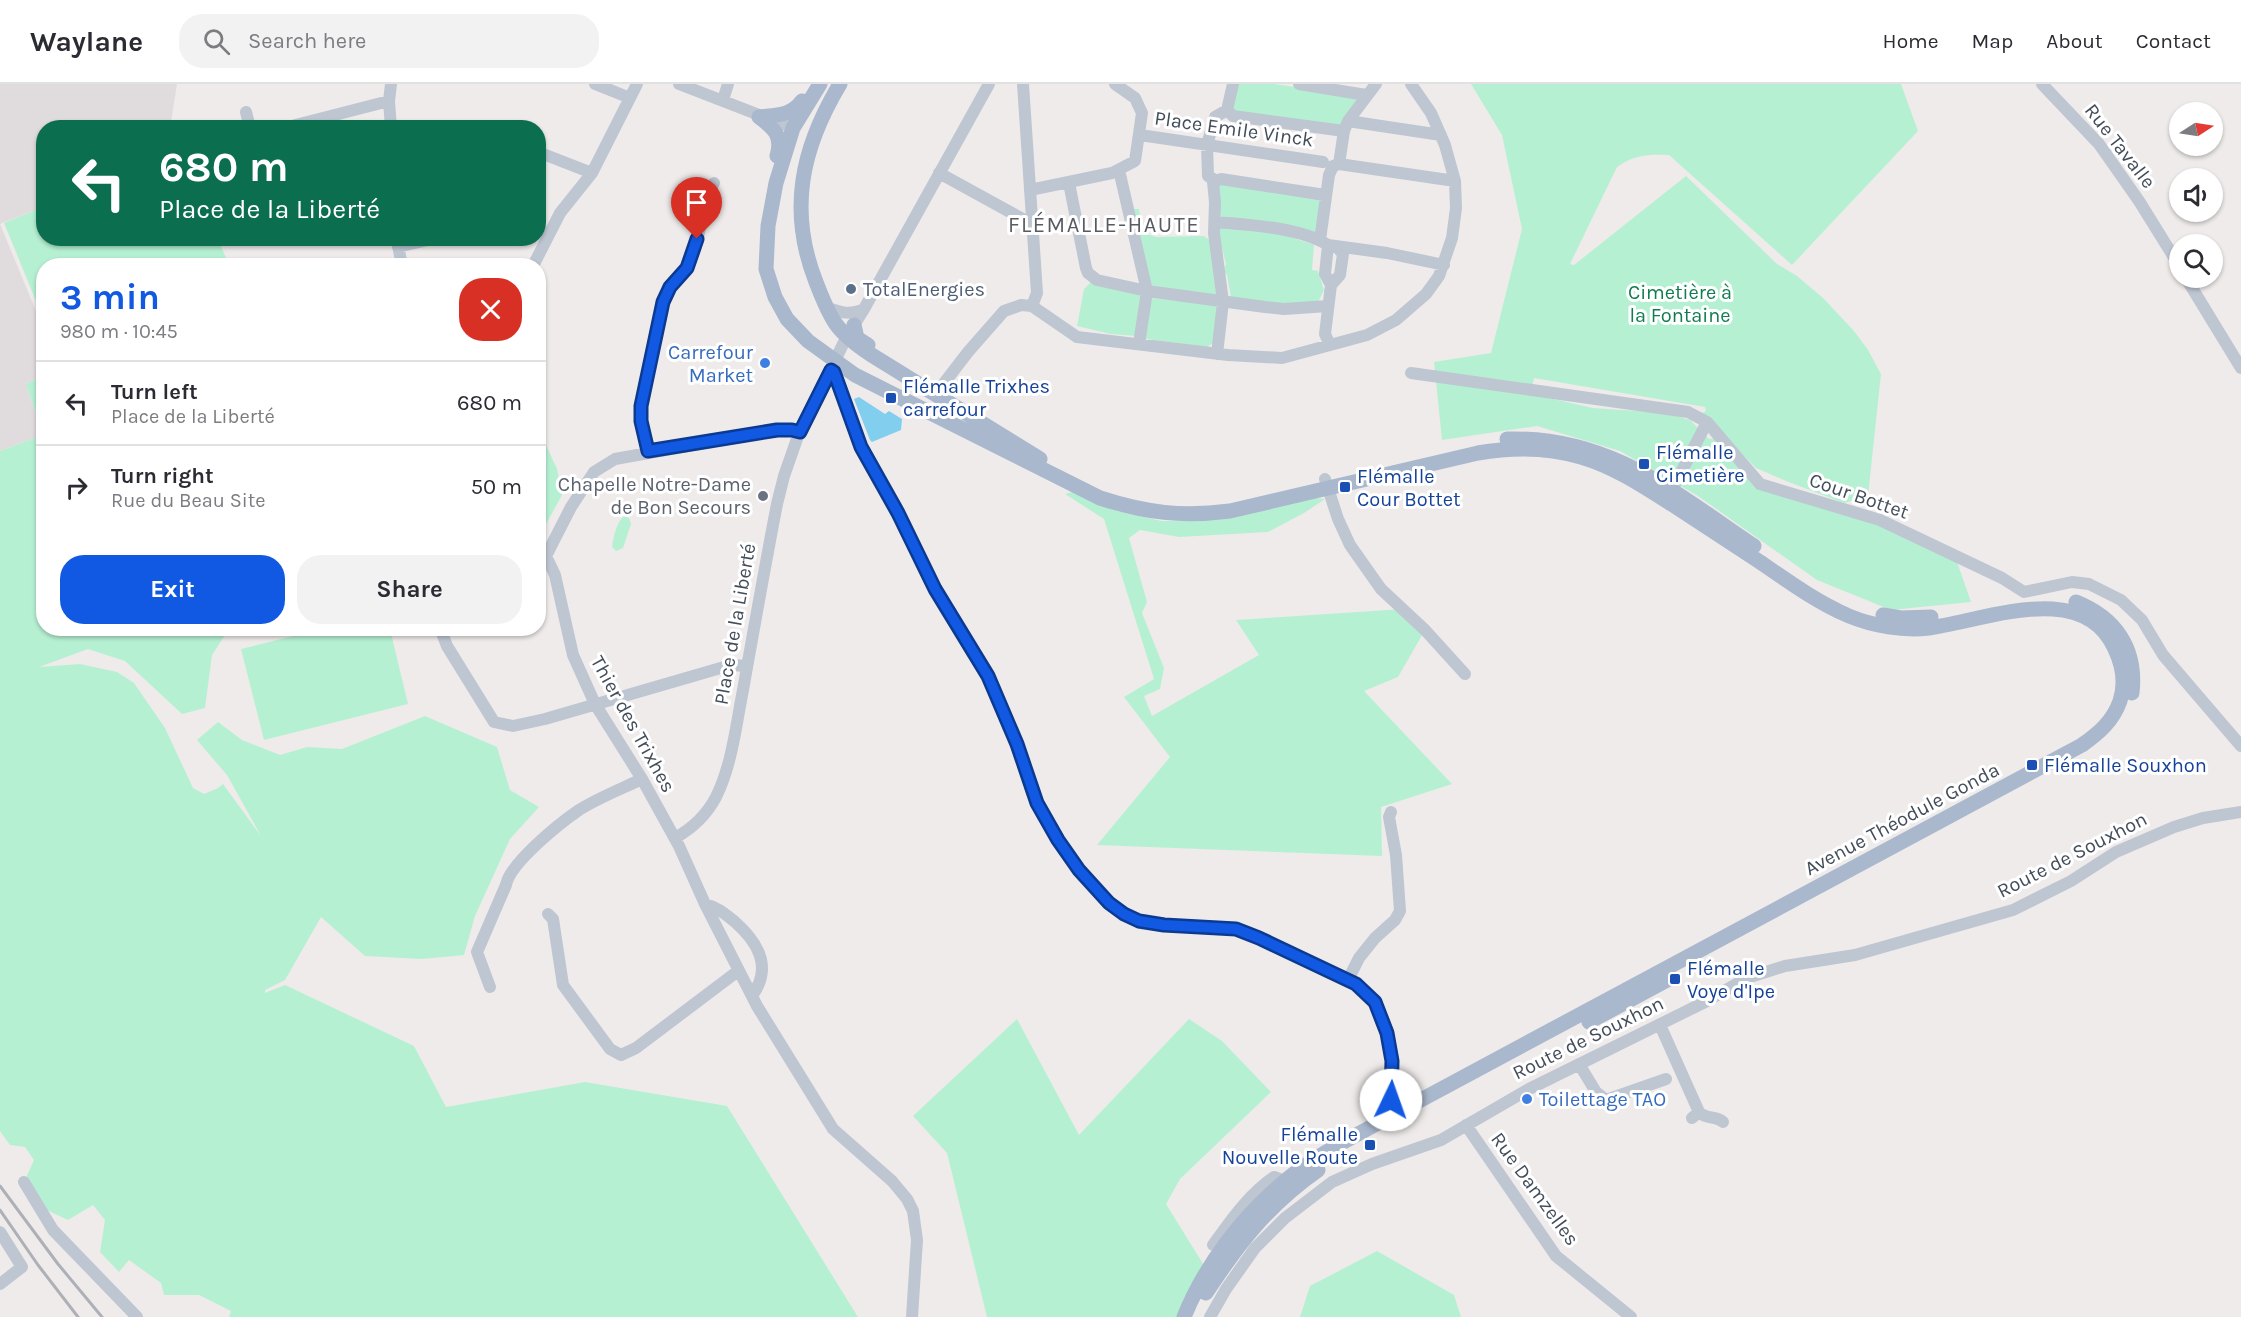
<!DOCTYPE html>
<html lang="en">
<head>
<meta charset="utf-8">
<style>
	body { margin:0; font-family:Karla,sans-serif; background:#f2f2f3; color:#2b2b33; height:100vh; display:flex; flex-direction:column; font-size:22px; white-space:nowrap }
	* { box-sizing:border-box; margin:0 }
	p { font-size:20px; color:#7c7c81 }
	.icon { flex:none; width:33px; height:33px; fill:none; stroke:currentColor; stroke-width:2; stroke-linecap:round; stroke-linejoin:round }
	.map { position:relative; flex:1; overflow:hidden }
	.drawer { position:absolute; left:36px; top:174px; width:510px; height:378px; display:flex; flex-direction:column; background:#fff; border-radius:24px; box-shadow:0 2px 4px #0004 }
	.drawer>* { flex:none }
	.top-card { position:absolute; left:36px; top:36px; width:510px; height:126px; border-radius:24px; box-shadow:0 2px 4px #0004; background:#0b6e4f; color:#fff; overflow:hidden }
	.needle { width:39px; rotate:78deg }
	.fabs { position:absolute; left:2169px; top:18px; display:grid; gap:12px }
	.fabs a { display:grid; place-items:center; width:54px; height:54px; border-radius:50%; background:#fff; box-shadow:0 2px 4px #0004; font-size:30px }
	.pin { position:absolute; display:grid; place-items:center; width:51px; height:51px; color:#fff; margin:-62px -26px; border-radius:50% 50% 50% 0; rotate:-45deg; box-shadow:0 0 6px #0007 }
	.pin .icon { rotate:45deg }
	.me { position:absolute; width:66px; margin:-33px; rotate:3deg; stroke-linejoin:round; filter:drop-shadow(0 0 4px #0008) }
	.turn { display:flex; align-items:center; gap:21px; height:126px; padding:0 24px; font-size:27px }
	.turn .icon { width:78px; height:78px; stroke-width:2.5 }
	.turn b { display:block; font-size:42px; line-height:51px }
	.round { display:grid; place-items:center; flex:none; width:63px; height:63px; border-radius:24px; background:#f2f2f3 }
	.summary { display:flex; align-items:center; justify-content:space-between; height:102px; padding:0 24px }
	h1 { font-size:36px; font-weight:700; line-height:45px; color:#1159e2 }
	.primary-button { display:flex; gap:12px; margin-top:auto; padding:12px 24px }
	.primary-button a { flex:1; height:69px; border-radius:24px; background:#1159e2; color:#fff; font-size:24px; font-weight:700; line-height:69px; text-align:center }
	.primary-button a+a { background:#f2f2f3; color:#2b2b33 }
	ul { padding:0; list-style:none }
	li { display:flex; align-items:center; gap:18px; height:84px; padding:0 24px; border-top:2px solid #e1e1e2 }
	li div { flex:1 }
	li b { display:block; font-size:22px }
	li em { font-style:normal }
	header { display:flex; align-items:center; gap:36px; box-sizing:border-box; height:84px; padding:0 30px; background:#fff; border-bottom:2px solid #e1e1e2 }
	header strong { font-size:28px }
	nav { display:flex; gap:33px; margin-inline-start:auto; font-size:21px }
	.search { width:420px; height:54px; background:#f2f2f3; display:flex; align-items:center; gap:15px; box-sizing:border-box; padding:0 21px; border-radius:24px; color:#7c7c81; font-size:22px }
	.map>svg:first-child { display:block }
</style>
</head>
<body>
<header>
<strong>Waylane</strong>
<div class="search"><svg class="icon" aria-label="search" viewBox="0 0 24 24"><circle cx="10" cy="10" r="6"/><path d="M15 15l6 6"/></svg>Search here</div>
<nav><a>Home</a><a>Map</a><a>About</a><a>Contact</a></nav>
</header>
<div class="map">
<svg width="2241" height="1233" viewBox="0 0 2241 1233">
	<rect width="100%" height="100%" fill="#efebeb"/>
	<path fill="#e0dcdd" d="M0 0H177L171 38 174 43 44 44 43 123 0 140 43 244V292L26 300 43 351 0 367Z"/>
	<path fill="#b6f0d2" d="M1237 0H1274L1355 11 1358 16 1340 42 1234 29 1233 24Z
		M1471 0H1901L1918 47 1792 181 1669 71C1650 70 1633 71 1617 83L1570 180 1574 181 1686 92 1777 180 1797 192 1823 214 1854 247 1868 266 1881 290 1868 412 1844 419 1786 397 1756 384 1702 329 1706 327 1705 323 1534 294 1531 310 1593 324 1666 329 1690 336 1709 355 1715 354 1760 400 1880 436 1955 472 1971 518 1891 526 1817 496 1698 412 1620 367 1537 342 1442 356 1434 278 1491 269 1522 145 1502 51Z
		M1221 100 1320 114 1317 150 1221 134 1217 103Z
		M43 123 44 154 218 155 229 181 44 182 43 234 4 139Z
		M1131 125H1139L1142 145 1147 150 1156 153 1204 152 1211 157 1216 211 1151 204Z
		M1221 144 1279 149 1314 161 1312 186 1318 187 1324 206 1318 218 1281 221 1231 213 1227 191 1223 187 1226 180 1218 148Z
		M1091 198 1142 210 1136 252 1111 250 1077 242 1084 205Z
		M1151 214 1217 221 1213 259 1207 263 1146 255 1145 253Z
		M43 292V350L26 300Z
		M43 351 44 544 229 545 212 571 205 624 182 630 125 577 88 565 39 583 80 580 117 588 134 599 165 644 193 704 204 710 218 704 223 700 261 752 227 691 197 656 218 638 242 656 280 671 307 663 342 665 425 632 497 663 510 706 539 723 510 755 475 832 464 871 422 875 365 872 321 833 285 896 265 906V909L285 901 414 962 446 1023 585 998 727 1022 858 1233H229L231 1227 199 1211H164L161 1199 129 1176 119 1188 100 1168 105 1136 93 1121 68 1136 38 1122 24 1098 34 1076 25 1063 10 1061 0 1047V367Z
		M539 357 546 361 557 385 562 411 539 453Z
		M1073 408 1117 427 1162 437H1201L1242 431 1307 413 1325 415 1304 429 1268 448 1179 453 1140 446 1129 454 1147 518 1142 529 1164 584 1160 605 1144 612 1152 632 1259 571 1236 536 1403 525 1425 546 1398 593 1364 607 1452 700 1381 723 1382 772 1097 761 1170 673 1124 613 1154 595 1104 435 1065 410Z
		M624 432 629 434 631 440 623 464 616 467 612 463C613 454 617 437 624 432Z
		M325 544 390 545 408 620 264 656 241 565Z
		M1017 935 1079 1051 1189 935 1222 957 1271 1008 1180 1095 1166 1120 1205 1183 1178 1233H987L947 1069 913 1032Z
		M1377 1167 1454 1211 1461 1233H1300L1310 1202Z"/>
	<path fill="#81ceef" d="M859 313 885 330 889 327 902 335 901 346 872 358 870 356 854 315Z"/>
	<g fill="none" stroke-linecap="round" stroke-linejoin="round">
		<path stroke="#bec6d2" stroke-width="12" d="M595 0 630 14
			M679 0 793 44
			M1023 0 1037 209 1032 222
			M1233 0 1227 26 1233 32 1344 47
			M1299 0 1366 11
			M2042 0 2099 60 2139 117 2180 183
			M723 16 728 0
			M246 28 250 44
			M1348 37 1441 51
			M284 44 389 17
			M391 44 389 17 391 0
			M1140 51 1323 78
			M538 68 592 89
			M1339 80 1455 97
			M1339 80 1344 47 1348 37 1376 0
			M1119 86 1147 207 1139 260
			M939 89 1032 140
			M1215 96 1208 92 1207 61 1215 33 1227 26
			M1069 99 1086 184 1088 189 1097 196 1147 207 1265 223 1284 225 1328 222
			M1030 106 1112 89 1135 77 1142 29 1135 14 1115 0
			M1215 138C1249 141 1299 143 1328 161L1325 190 1331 201 1325 250 1330 261
			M397 156 402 182
			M1320 156 1329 91 1333 82 1339 80
			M1328 161 1387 169 1444 181
			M398 163 436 154
			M533 182 560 129 592 89 637 0
			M2186 194 2241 284
			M1331 201 1340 191 1343 170 1336 162
			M828 224C842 229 850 231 864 225
			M1217 270 1223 218 1214 149 1215 118 1213 98 1221 95 1325 111
			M831 287 836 291 861 363 898 429 935 505 988 592 1012 647 1037 719 1064 766 1102 812 1132 834 1153 840 1236 845 1259 854 1348 896 1363 905 1379 926 1390 960 1393 984 1391 1032 1396 1041
			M1411 289 1688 328 1707 338 1760 400 1880 436 2002 494 2024 508 2072 498 2089 500 2121 516 2142 536 2163 571 2241 662
			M938 307 968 268 1004 227 1021 221 1032 222 1077 253 1228 271 1282 274 1367 251 1396 236 1426 210 1439 192 1452 154 1456 124 1455 97 1445 61 1431 29 1411 0
			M648 367 641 337V322L663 218C667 203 680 197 687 184 702 159 699 122 714 99
			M1325 395 1338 435 1350 461 1381 505 1425 546 1465 590
			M1668 414 1707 338
			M546 472 555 491 573 571 595 620 642 695 679 762 705 820 757 922 833 1045 892 1097 907 1115 913 1127 917 1156 912 1233
			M538 478 546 472 571 423 594 388 615 375 760 349 787 346 800 348
			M440 544 447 562 494 638 513 642 545 635 731 581 747 582
			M675 754C693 744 706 732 716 713 732 681 736 641 743 606 754 544 765 482 777 420L784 392 798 352 846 254 864 225 989 0
			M705 820C717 823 725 830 734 837 758 858 773 883 752 912
			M548 830 553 835 563 901 610 965 621 971 636 964 738 887
			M1348 896 1359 874 1375 854 1395 836 1400 827 1396 771 1389 733 1391 728
			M490 903 477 868 506 801C510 779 560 739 579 726 598 714 621 705 642 695
			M1660 941 1699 1028 1692 1034
			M1579 980 1596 1008 1606 1016 1666 995
			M1699 1028C1706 1036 1716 1031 1723 1038
			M1466 1041 1556 1172 1631 1233
			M24 1098 53 1146 137 1233
			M0 1148 22 1183 0 1200
			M1213 1161C1231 1136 1248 1111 1274 1093L1285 1097 1289 1102
			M1210 1233 1226 1205 1255 1164 1285 1134 1332 1098 1372 1080 1441 1056 1529 1005 1705 918 1747 894 1785 882 1855 871 2013 826 2071 797 2116 768 2174 743 2203 734 2241 728"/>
		<path stroke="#a9b8cc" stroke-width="15" d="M820 0 793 44 776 99 768 142 766 185 775 213 787 235 808 257 855 291 1100 414C1146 429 1182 433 1230 427L1478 369C1512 363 1547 363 1581 373 1615 383 1643 402 1673 421 1702 440 1731 459 1760 478 1789 498 1817 518 1849 532 1873 542 1903 547 1929 544 1984 537 2084 494 2115 565 2123 582 2126 599 2120 617 2113 637 2099 649 2082 661L1391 1032C1355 1052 1316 1071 1285 1097 1242 1133 1205 1181 1184 1233
			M840 0C801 65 788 127 816 198 831 237 836 247 870 270L1040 375
			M759 33C774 44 783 52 777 72
			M759 33C777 31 791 32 802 17
			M854 241 857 254 868 261
			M1507 355C1609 352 1674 408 1754 462
			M2076 518C2116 534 2137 565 2132 609
			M1883 531 1901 534 1931 533
			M1589 938 1671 894
			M1206 1209C1238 1160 1269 1120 1318 1086"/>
		<path stroke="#adb0b6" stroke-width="3" d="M0 1102 58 1180 102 1233
			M0 1126 38 1181 78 1233"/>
	</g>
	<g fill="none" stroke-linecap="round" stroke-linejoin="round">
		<g stroke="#0b3a93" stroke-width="15">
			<path id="route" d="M697 155 687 184 670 203 663 218 641 322V337L648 367 777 346H792L800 348 831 286 834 288 861 363 898 429 935 505 988 592 1017 660 1037 719 1058 756 1079 786 1109 819 1124 830 1139 837 1164 841 1236 845 1259 854 1356 900 1375 918 1387 949 1392 977 1391 1016"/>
		</g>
		<use href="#route" stroke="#1159e2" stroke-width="10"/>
	</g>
	<circle fill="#5c6f8a" stroke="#fff" stroke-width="2" cx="851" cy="205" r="6"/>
	<g fill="#3f7fe0" stroke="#fff" stroke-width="2">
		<circle cx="765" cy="279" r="6"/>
		<circle cx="1527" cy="1015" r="6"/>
	</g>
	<g fill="#1a4fb4" stroke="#fff" stroke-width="2">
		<rect x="885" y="308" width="12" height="12" rx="3"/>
		<rect x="1638" y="374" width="12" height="12" rx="3"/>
		<rect x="1339" y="397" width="12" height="12" rx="3"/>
		<rect x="2026" y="675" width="12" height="12" rx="3"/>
		<rect x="1669" y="889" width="12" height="12" rx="3"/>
		<rect x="1364" y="1055" width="12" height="12" rx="3"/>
	</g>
	<circle fill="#6b7280" stroke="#fff" stroke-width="2" cx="763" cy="412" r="6"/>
	<g text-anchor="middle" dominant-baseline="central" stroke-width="6" stroke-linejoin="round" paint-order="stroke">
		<g font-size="20" fill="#434d59" stroke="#fff">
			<text transform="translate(1234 45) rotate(8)">Place Emile Vinck</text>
			<text transform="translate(2120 62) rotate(52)">Rue Tavalle</text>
			<text transform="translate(1859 412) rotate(19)">Cour Bottet</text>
			<text transform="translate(735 540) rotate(-80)">Place de la Liberté</text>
			<text transform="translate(633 640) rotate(61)">Thier des Trixhes</text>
			<text transform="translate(1902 735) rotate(-28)">Avenue Théodule Gonda</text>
			<text transform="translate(2072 771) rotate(-27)">Route de Souxhon</text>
			<text transform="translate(1588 954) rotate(-26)">Route de Souxhon</text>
			<text transform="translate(1535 1105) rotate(54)">Rue Damzelles</text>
		</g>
		<g font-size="20" fill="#4e5e75" stroke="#fff" text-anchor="start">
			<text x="863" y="205">TotalEnergies</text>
		</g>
		<g font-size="20" fill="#127c51" stroke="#fff">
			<text x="1680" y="208">Cimetière à<tspan x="1680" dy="23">la Fontaine</tspan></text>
		</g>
		<g font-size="20" fill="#366cbe" stroke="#fff" text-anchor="end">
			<text x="753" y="268">Carrefour<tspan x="753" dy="23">Market</tspan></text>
			<text x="1539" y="1015" text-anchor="start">Toilettage TAO</text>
		</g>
		<g font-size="20" fill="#164399" stroke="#fff" text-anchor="start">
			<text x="903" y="302">Flémalle Trixhes<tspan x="903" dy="23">carrefour</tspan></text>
			<text x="1656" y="368">Flémalle<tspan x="1656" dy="23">Cimetière</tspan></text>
			<text x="1357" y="392">Flémalle<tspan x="1357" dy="23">Cour Bottet</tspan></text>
			<text x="2044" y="681">Flémalle Souxhon</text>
			<text x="1687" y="884">Flémalle<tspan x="1687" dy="23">Voye d'Ipe</tspan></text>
			<text x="1358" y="1050" text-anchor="end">Flémalle<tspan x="1358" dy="23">Nouvelle Route</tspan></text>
		</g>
		<g font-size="20" fill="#5b616d" stroke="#fff" text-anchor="end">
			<text x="751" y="400">Chapelle Notre-Dame<tspan x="751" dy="23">de Bon Secours</tspan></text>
		</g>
		<g font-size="22" letter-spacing="1.5" fill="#585b61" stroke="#fff">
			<text x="1104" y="141">FLÉMALLE-HAUTE</text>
		</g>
	</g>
</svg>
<div class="fabs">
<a><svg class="needle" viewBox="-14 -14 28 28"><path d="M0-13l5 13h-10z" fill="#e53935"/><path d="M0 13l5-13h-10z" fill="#7c7c81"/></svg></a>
<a><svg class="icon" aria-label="sound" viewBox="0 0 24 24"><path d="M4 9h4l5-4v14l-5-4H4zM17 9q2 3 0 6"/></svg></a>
<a><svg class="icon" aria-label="search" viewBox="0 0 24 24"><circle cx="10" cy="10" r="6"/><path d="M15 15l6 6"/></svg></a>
</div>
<div class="pin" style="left:697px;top:155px;background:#d93025"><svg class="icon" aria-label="arrive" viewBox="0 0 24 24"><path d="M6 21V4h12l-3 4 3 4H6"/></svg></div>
<svg class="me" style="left:1391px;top:1016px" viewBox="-20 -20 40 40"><circle r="19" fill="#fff"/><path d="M0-13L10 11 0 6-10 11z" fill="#1159e2"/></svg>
<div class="top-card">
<div class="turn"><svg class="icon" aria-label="left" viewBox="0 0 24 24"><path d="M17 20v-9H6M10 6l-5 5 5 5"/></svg><div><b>680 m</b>Place de la Liberté</div></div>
</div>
<section class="drawer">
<div class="summary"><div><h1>3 min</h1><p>980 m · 10:45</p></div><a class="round" style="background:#d93025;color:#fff"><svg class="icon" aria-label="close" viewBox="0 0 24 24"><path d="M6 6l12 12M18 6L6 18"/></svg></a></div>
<ul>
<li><svg class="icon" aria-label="left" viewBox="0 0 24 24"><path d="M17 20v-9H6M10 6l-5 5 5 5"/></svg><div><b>Turn left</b><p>Place de la Liberté</p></div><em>680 m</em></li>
<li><svg class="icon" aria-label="right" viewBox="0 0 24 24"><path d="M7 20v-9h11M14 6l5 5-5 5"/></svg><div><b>Turn right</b><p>Rue du Beau Site</p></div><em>50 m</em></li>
</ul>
<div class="primary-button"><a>Exit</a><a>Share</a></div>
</section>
</div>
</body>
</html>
